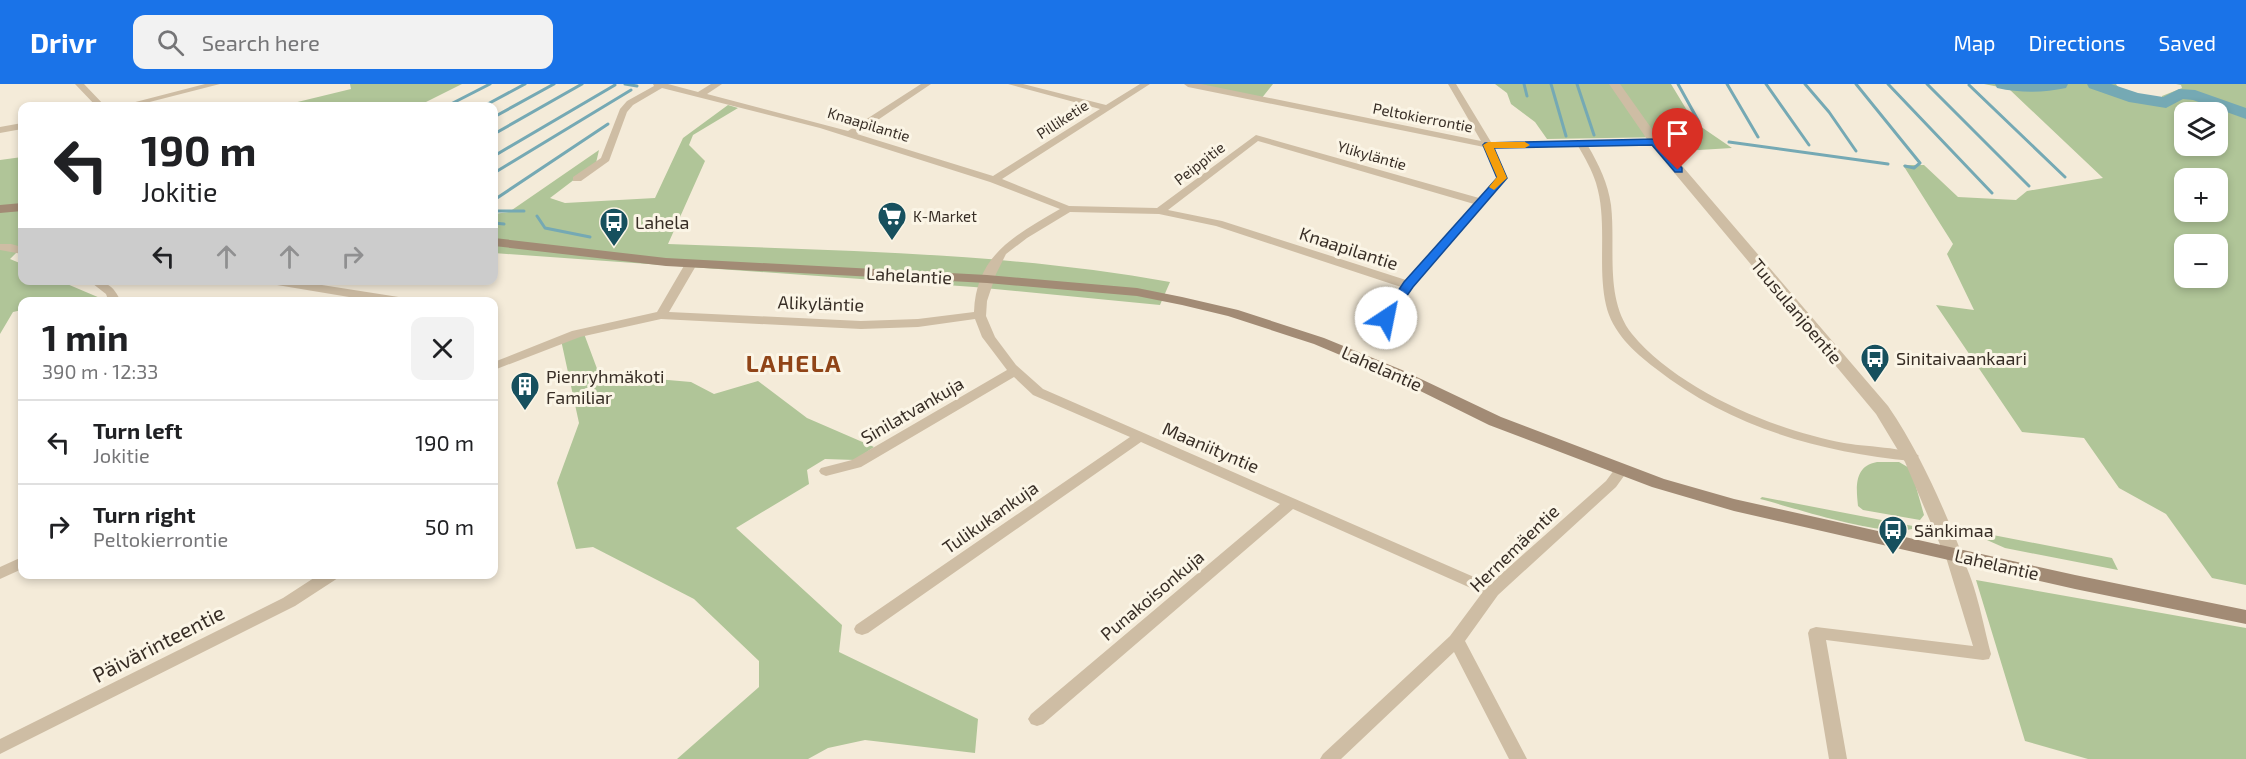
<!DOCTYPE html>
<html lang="en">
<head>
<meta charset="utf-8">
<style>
	body { margin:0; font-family:"Exo 2",sans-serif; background:#f2f2f2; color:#202124; height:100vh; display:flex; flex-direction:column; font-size:22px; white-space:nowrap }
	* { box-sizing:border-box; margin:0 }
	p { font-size:20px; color:#757577 }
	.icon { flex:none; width:33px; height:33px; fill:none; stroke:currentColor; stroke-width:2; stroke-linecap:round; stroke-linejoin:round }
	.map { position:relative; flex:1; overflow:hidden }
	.details { position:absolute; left:18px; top:213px; width:480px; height:282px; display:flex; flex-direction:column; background:#fff; border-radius:12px; box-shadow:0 3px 9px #0003 }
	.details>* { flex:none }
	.guide { position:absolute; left:18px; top:18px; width:480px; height:183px; border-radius:12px; box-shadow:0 3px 9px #0003; background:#fff; color:#202124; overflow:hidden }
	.buttons { position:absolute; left:2174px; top:18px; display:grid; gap:12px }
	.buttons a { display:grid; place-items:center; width:54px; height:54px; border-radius:12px; background:#fff; box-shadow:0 3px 9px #0003; font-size:30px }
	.pin { position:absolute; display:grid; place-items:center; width:51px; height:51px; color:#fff; margin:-62px -26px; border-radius:50% 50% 50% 0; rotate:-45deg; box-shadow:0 0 6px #0007 }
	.pin .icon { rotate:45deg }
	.me { position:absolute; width:66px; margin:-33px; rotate:34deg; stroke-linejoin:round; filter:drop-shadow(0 0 4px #0008) }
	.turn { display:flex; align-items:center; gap:21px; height:126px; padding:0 24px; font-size:27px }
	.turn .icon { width:78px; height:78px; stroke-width:2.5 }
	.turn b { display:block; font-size:42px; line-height:51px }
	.lanes { display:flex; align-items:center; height:57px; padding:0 24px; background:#0003; justify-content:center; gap:30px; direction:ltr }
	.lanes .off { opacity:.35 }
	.round { display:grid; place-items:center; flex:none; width:63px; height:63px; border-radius:12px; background:#f2f2f2 }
	.head { display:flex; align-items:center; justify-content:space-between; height:102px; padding:0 24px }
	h1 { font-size:36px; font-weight:700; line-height:45px }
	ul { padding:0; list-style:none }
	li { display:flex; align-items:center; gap:18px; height:84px; padding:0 24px; border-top:2px solid #e0e0e0 }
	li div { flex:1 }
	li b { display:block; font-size:22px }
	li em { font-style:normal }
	header { display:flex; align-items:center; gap:36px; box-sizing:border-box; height:84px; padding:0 30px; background:#1a73e8; color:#fff }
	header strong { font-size:28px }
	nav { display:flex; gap:33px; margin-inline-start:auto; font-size:21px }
	.search { width:420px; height:54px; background:#f2f2f2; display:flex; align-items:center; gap:15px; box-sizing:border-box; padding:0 21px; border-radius:12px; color:#757577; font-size:22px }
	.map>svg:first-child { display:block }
</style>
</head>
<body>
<header>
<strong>Drivr</strong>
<div class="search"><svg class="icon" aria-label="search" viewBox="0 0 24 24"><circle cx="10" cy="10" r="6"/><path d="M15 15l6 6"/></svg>Search here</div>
<nav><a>Map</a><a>Directions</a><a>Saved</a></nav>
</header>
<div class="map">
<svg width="2246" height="675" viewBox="0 0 2246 675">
	<rect width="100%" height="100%" fill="#f4ebd9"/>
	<path fill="#b0c598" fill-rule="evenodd" d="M350 0H462L418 22H281L351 5Z
		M1196 0H1273L1261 15Z
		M1495 0H1671L1694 38 1732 64 1682 67 1668 63 1666 53 1547 55 1535 38 1511 20 1507 9Z
		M1984 0H2116L2120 6 2162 16V12L2182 4 2181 1 2176 0H2246V501L2212 494 2166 430 2119 404 2084 354 2022 348 1936 221 1974 226 1947 170 1953 160 1903 81H1924L1958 113 2016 116 2027 107 2103 94 2009 5ZM2184 28H2217V62H2184ZM2184 94H2217V128H2184ZM2184 160H2217V194H2184Z
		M728 21 738 24 693 51 689 61 705 77 668 160C835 167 1005 168 1170 198L1160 221 974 203 494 169V130L509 128 599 66 596 79 550 114 565 119 655 114 683 54Z
		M22 73V163L10 175 22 180V196L60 197 100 214 75 217 22 218V226L13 228 0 250V76Z
		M583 247 599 290 691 298 714 310 758 297 807 334 874 363 855 376 825 375 807 386 809 400 736 444 842 541 839 568 978 635 975 669 865 656 828 664 808 675H677L759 603V577L694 515 593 463 576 465 557 399 579 339 561 256Z
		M1877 378H1899L1911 385 1924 431 1920 436 1863 426 1858 422C1856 403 1854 382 1877 378Z
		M1762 413 1918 443C1890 457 1793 423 1760 415Z
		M1962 445 2112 474 2118 486 2005 464Z
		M1976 496 2246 544V675H2088L2025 657Z"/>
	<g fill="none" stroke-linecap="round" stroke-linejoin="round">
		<path stroke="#75a9b4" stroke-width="3" d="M625 0 637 2
			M1524 0 1527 12
			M1551 0 1566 52
			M1577 0 1594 51
			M1678 0 1699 38
			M1727 0 1758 53
			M1766 0 1809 61
			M1805 0 1829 28 1856 67
			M1856 0 1920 79 1914 84 1905 82
			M1888 0 1992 109
			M1927 0 2029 102
			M1969 1 2065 93
			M447 22 490 0
			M484 22 525 0
			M494 33 554 0
			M494 50 582 0
			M1729 58 1888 80
			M494 72 615 1
			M494 89 631 6
			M494 116 608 40
			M494 127H524
			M537 132 545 144 590 153
			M494 139 504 140"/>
		<path fill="#75a9b4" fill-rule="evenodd" d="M1995 0H2068L2066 4C2043 9 2020 9 1997 4Z
			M2087 0H2111L2138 9 2163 13 2179 5 2195 6 2246 24V35L2193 16 2183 15 2166 24 2129 18 2089 4Z"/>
		<path fill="#cebda4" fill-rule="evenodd" d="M75 0H84L105 22H96Z
			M205 0H220L134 22H120Z
			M653 0H668L698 8 711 0H722L707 10 848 47 921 0H931L857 50 993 92 1100 25 1008 0H1023L1106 21 1140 0H1150L1002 95 1069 122 1157 124 1256 51 1479 114 1497 94 1484 63 1188 3 1184 0H1201L1481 57 1448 0H1456L1491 58 1658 56 1660 58 1655 61 1588 62C1599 81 1608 99 1611 121 1616 163 1604 215 1632 250 1678 306 1774 346 1844 359 1858 362 1912 364 1919 372L1912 377C1819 368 1730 343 1655 284 1634 268 1612 248 1606 221 1597 181 1608 138 1596 99 1592 86 1585 74 1578 62L1494 64 1507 94 1412 203 1379 253 1375 254 1369 250 1401 203 1216 142 1159 130 1070 128 1027 154 1006 170 996 190 987 217 986 232 995 253 1016 281 1043 305 1490 500 1606 397 1617 382 1622 380 1629 385 1616 403 1498 511 1465 557 1527 675H1509L1454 568 1341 675H1320L1323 670 1450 552 1482 509 1293 425 1043 640 1037 642 1031 640 1028 635 1031 630 1280 420 1141 358 868 549 862 551 856 549 854 545 856 541 1130 353 1033 311 1014 293 861 383 826 392 821 390 819 387 821 384 852 376 1007 286 982 253 975 235 918 243 861 245 661 235 580 253 494 286V278L572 247 657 228 685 180 691 177 697 180 669 228 861 237 918 235 974 228C976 170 1016 151 1060 125L990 98 820 44 662 4 633 21 627 28 609 77 581 97H573V93L601 74 620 25 627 17 654 2ZM1258 57 1474 120 1406 196 1222 137 1168 126Z
			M22 39V45L0 49V43Z
			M0 160H11L22 163V170L0 166Z
			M88 196C104 196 114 201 121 218H109L106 210Z
			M260 196H290L405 214 411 218H379L265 199Z
			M1953 465 1958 466C1976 497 1982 536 1991 570L1989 575 1983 576 1826 556 1847 675H1829L1808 549 1810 545 1816 543 1973 562 1945 470 1948 466Z
			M22 473V485L0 495V483Z
			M320 490H340L338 494 295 522 0 670V655L283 514Z"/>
		<path fill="#cebda4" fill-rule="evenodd" d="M1609 0H1620L1659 55 1888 322C1920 369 1941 418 1962 470L1960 475 1953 477 1946 475 1944 470 1905 378 1876 330 1651 61Z"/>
		<path fill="#a28b75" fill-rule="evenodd" d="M22 119V127L0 129V121Z
			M494 154 666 174 987 191 1137 204 1182 213 1238 226 1324 254 1402 286 1501 333 1664 395 1734 415 2075 491 2246 526V540L2075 505 1734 427 1652 403 1489 341 1390 292 1314 260 1228 232 1182 221 1137 212 987 199 666 182 494 162Z"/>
	</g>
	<path fill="#1a73e8" stroke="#114b97" stroke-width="1.5" d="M1655 55 1658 56 1682 84V88H1675L1652 61 1494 64 1507 94 1413 203 1390 236H1382L1380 234 1404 198 1497 94 1483 61 1485 59Z"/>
	<path fill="#f59e0b" d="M1488 58H1525L1530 61 1525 64H1494L1507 94 1494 106 1489 103 1497 93 1483 61Z"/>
	<defs>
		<g id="supermarket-pin" transform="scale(1.5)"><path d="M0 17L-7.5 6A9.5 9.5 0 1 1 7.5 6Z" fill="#17505e" stroke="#fbf5e6"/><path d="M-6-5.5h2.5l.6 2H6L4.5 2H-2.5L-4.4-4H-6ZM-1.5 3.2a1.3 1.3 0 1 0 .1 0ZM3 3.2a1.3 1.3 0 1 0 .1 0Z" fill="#fff"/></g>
		<g id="bus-pin" transform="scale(1.5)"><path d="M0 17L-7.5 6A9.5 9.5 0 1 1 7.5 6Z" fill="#17505e" stroke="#fbf5e6"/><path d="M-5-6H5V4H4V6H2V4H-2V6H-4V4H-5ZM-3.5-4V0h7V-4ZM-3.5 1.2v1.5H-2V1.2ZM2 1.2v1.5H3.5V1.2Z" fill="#fff"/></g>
		<g id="building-pin" transform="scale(1.5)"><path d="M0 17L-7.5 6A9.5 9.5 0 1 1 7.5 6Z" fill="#17505e" stroke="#fbf5e6"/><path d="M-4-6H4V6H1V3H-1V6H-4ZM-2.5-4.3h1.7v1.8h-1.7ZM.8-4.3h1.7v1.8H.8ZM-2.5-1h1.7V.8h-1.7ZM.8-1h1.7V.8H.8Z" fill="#fff"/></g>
	</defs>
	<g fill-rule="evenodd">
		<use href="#supermarket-pin" x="892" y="132"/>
		<use href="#bus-pin" x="614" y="138"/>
		<use href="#bus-pin" x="1875" y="274"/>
		<use href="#building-pin" x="525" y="302"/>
		<use href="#bus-pin" x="1893" y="446"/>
	</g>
	<g text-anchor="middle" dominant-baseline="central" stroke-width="6" stroke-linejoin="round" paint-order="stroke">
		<g font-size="15" fill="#382e26" stroke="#fbf5e6">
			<text transform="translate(1423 33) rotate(11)">Peltokierrontie</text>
			<text transform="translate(1062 35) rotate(-33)">Pilliketie</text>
			<text transform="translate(869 40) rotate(17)">Knaapilantie</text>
			<text transform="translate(1372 71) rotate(16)">Ylikyläntie</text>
			<text transform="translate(1199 79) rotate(-38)">Peippitie</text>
		</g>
		<g font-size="15" fill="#382e26" stroke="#fbf5e6" text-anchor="start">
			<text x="913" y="132">K-Market</text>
		</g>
		<g font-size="18" fill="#382e26" stroke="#fbf5e6" text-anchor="start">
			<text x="635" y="138">Lahela</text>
			<text x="1896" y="274">Sinitaivaankaari</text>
			<text x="546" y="292">Pienryhmäkoti<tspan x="546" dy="21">Familiar</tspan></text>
			<text x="1914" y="446">Sänkimaa</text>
		</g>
		<g font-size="18" fill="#382e26" stroke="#fbf5e6">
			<text transform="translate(1349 164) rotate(18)">Knaapilantie</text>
			<text transform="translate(909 191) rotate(3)">Lahelantie</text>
			<text transform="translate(821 219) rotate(2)">Alikyläntie</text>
			<text transform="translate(1797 227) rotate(50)">Tuusulanjoentie</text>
			<text transform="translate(1382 284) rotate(24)">Lahelantie</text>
			<text transform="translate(912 326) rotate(-30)">Sinilatvankuja</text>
			<text transform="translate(1211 363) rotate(23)">Maaniityntie</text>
			<text transform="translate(990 433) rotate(-35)">Tulikukankuja</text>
			<text transform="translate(1514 464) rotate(-44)">Hernemäentie</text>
			<text transform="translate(1997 480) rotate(13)">Lahelantie</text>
			<text transform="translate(1152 511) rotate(-40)">Punakoisonkuja</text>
		</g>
		<g font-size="21" fill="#382e26" stroke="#fbf5e6">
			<text transform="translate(158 559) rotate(-27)">Päivärinteentie</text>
		</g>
		<g font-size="24" font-weight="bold" letter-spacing="1.5" fill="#904417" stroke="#fbf5e6">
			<text x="794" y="278">LAHELA</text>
		</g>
	</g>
</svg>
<div class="buttons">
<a><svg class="icon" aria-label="layers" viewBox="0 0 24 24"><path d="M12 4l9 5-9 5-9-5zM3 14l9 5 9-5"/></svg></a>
<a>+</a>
<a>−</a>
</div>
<div class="pin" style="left:1678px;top:86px;background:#d93025"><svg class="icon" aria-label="arrive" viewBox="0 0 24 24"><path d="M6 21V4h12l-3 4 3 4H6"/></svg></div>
<svg class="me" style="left:1386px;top:234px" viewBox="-20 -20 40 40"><circle r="19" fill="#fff"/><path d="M0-13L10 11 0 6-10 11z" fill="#1a73e8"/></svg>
<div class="guide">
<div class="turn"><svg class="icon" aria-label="left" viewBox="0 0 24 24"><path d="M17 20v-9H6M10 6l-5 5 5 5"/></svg><div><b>190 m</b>Jokitie</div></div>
<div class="lanes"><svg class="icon" aria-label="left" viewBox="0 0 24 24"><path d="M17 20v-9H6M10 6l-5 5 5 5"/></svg><svg class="icon off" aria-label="ahead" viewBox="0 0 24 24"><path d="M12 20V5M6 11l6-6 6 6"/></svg><svg class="icon off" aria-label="ahead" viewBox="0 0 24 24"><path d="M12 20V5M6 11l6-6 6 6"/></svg><svg class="icon off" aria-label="right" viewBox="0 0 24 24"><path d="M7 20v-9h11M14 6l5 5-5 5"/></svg></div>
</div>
<section class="details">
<div class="head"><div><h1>1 min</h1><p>390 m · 12:33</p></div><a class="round"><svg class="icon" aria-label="close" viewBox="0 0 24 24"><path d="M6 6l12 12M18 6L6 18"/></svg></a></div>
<ul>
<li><svg class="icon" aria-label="left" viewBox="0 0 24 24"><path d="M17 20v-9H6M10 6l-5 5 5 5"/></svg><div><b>Turn left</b><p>Jokitie</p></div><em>190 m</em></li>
<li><svg class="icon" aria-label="right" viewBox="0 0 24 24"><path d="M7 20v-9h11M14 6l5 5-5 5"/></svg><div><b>Turn right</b><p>Peltokierrontie</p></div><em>50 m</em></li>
</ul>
</section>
</div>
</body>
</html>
